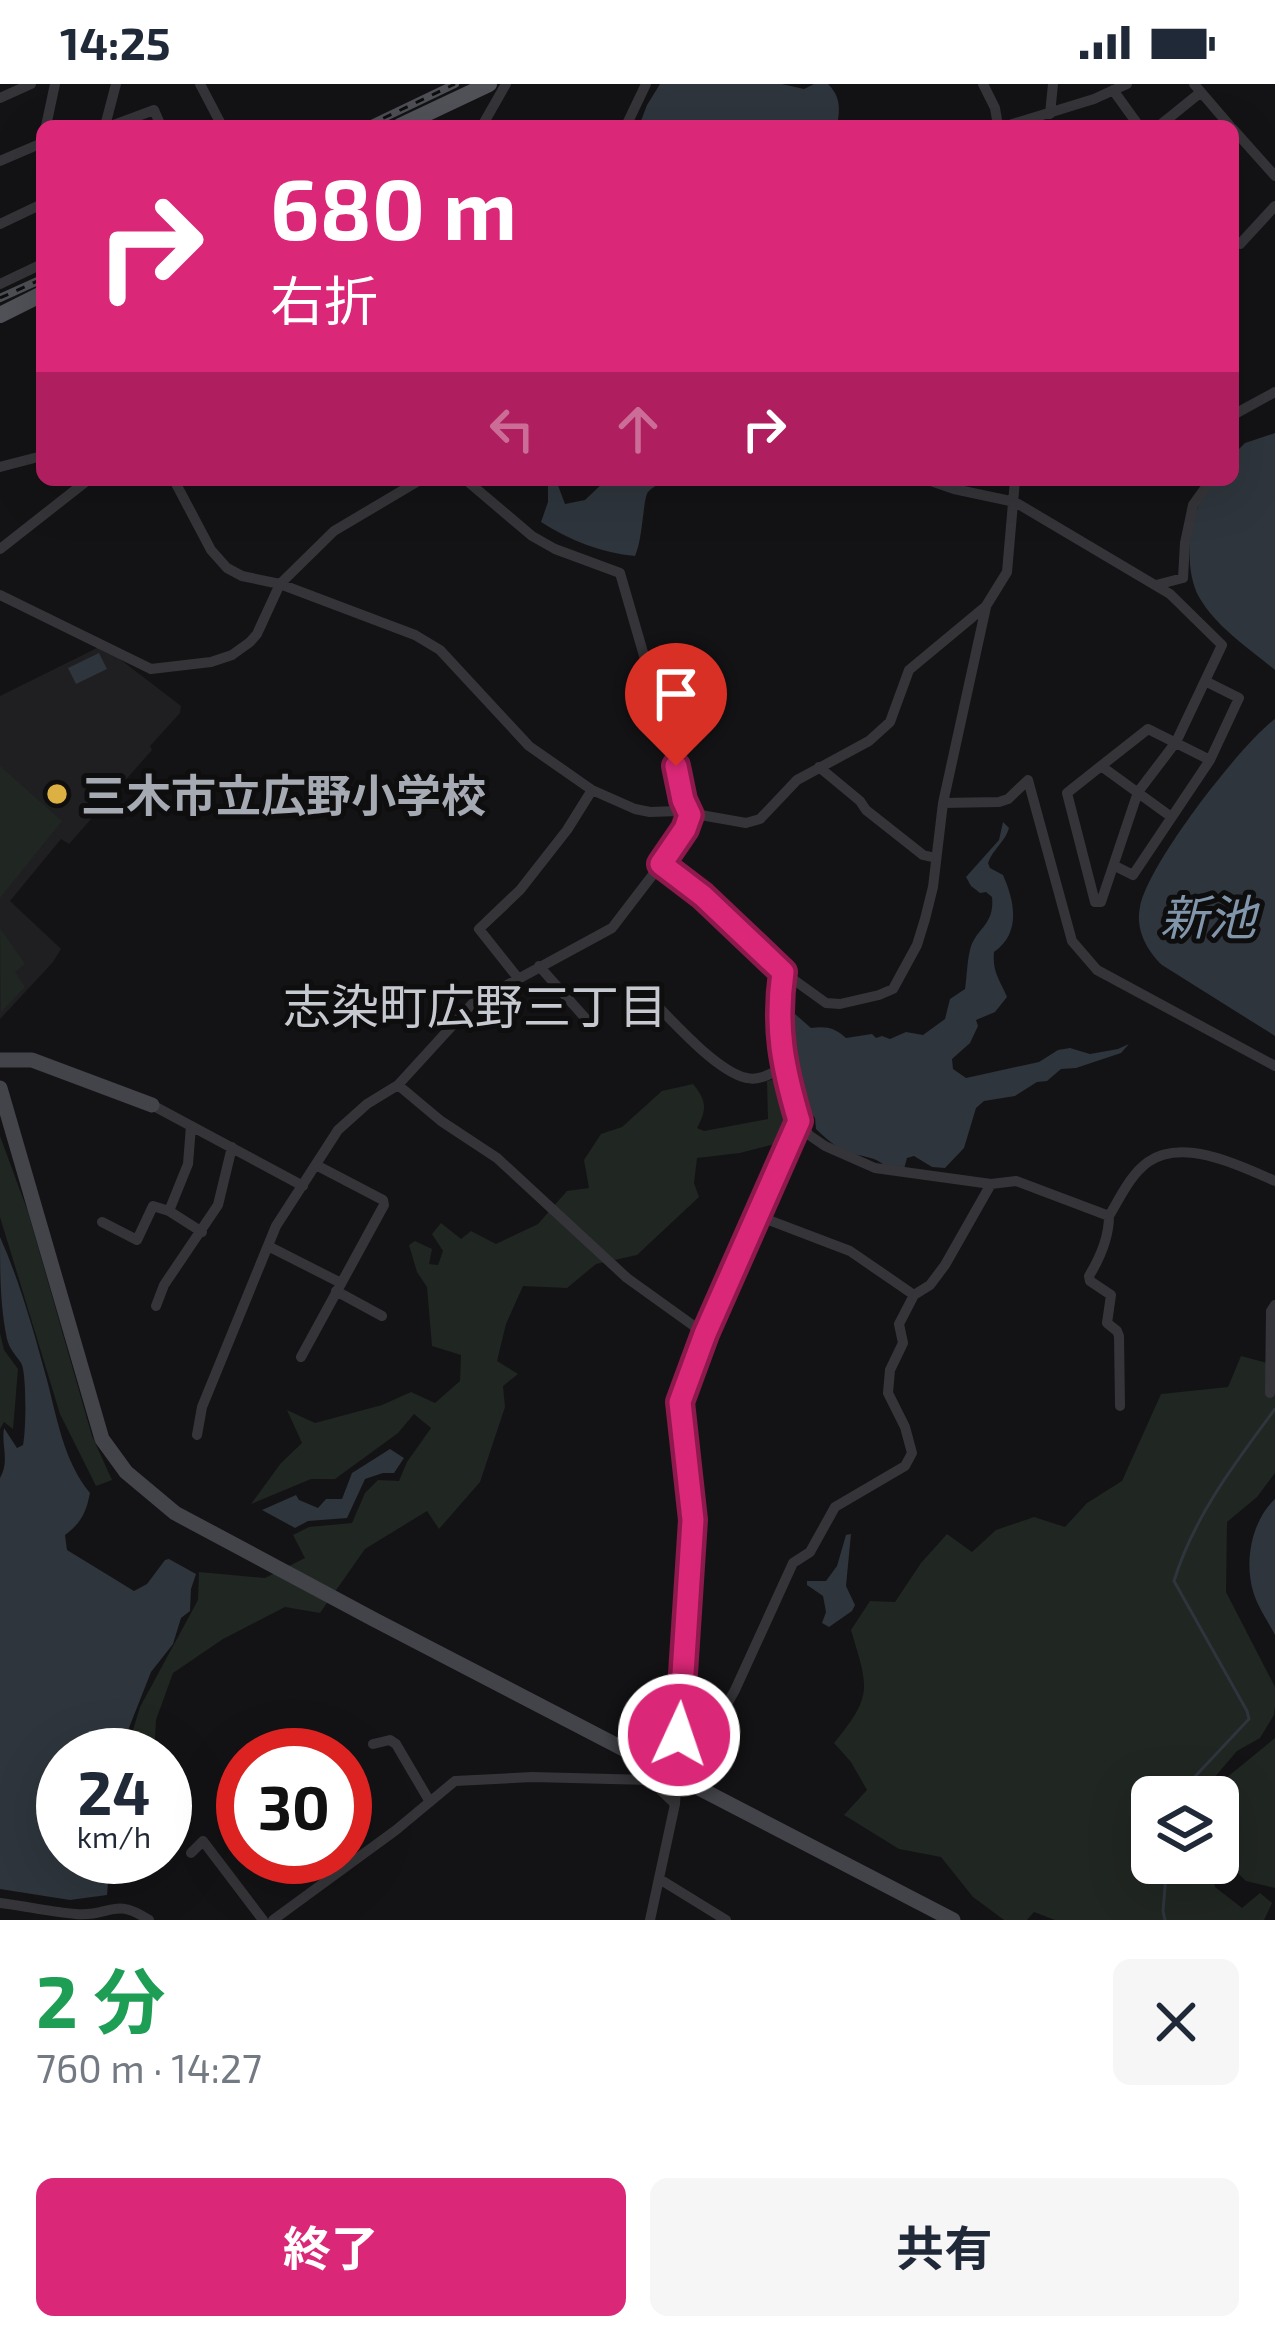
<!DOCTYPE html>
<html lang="ja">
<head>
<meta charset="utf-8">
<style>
	body { margin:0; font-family:"Exo 2","Noto Sans JP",sans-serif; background:#f6f6f7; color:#1f2937; height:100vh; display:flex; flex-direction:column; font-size:45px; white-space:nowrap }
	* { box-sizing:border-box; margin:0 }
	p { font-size:39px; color:#747a83 }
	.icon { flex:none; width:66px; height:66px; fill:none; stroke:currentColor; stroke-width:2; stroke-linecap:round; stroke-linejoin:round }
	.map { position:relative; height:1836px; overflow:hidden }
	.drawer { display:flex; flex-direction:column; background:#fff; flex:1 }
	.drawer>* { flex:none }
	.hud { position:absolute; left:36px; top:36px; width:1203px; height:366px; border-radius:18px; box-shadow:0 12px 48px #0002; background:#db2777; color:#fff; overflow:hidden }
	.controls { position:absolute; left:1131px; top:1692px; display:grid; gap:24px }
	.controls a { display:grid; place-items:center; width:108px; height:108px; border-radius:18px; background:#fff; box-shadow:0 12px 48px #0002; font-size:60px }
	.speed { position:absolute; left:36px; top:1644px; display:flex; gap:24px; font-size:60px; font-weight:700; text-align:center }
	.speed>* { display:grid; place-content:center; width:156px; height:156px; border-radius:50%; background:#fff; box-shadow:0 12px 48px #0002; line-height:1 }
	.speed small { font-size:30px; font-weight:400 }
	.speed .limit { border:18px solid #d22; background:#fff; color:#111 }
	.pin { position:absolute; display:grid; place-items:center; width:102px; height:102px; color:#fff; margin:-123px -51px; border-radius:50% 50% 50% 0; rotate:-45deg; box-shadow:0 0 12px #0007 }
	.pin .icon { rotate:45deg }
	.me { position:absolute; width:132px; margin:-66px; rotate:3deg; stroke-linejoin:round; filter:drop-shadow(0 0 9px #0008) }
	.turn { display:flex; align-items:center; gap:42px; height:252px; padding:0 36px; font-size:54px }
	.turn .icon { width:156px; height:156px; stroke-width:2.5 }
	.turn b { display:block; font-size:84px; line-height:102px }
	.lanes { display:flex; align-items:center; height:114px; padding:0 36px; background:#0003; justify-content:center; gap:60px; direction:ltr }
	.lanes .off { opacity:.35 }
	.round { display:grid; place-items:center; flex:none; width:126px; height:126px; border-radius:18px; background:#f6f6f7 }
	.headline { display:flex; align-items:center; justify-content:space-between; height:204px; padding:0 36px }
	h1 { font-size:72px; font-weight:700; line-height:90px; color:#1e9e55 }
	.cta { display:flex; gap:24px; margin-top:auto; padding:24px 36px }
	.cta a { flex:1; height:138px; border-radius:18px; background:#db2777; color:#fff; font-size:48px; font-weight:700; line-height:138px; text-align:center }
	.cta a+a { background:#f6f6f7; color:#1f2937 }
	.status { display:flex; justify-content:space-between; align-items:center; height:84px; padding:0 60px; background:#fff; direction:ltr }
	.status svg { height:33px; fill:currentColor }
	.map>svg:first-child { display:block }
</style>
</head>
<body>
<div class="status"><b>14:25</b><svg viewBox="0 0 49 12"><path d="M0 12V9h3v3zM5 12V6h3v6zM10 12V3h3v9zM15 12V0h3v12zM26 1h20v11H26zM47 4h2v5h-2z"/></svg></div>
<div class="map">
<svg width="1275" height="1836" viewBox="0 0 1275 1836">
	<rect width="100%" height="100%" fill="#131315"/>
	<path fill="#1f1f21" d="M99 563 108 566 181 622 180 629 150 662 152 666 69 760 61 755 10 817 61 865 53 878 0 935V612Z"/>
	<path fill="#202621" d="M0 682 62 737 0 814Z
		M0 844 25 880 15 888 25 903 1 928Z
		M783 993 795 1030 779 1059 740 1069 697 1074 694 1099 699 1113 637 1171 596 1180 567 1204 523 1202 506 1240 497 1277 518 1290 503 1302 505 1323 480 1398 439 1445 427 1427 365 1465 320 1529 285 1523 223 1555 173 1589 156 1636 154 1671H129L128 1662 140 1623 198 1516 199 1488 265 1494 305 1474 293 1451 309 1443 352 1439 365 1409 378 1396 399 1397 407 1378 431 1344 414 1330 398 1349 335 1395H311L251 1420 281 1379 302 1359 287 1326 315 1339 382 1321 411 1308 435 1319 460 1297 461 1271 432 1262 427 1203 417 1188 409 1161 415 1157 432 1165 429 1180 438 1181 443 1167 432 1150 441 1139 461 1155 471 1147 496 1160 538 1140 567 1107 589 1104 584 1076 601 1050 622 1043 662 1007 693 1000C707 1017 707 1025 697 1044L704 1047 768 1035 767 997Z
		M0 1052 28 1128 92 1352 112 1396 96 1402 60 1330 0 1133Z
		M0 1249 4 1266 18 1285 13 1345 4 1338 0 1345Z
		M1241 1272 1275 1281V1389L1257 1413 1227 1438 1226 1508 1275 1603V1621L1274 1631 1260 1654 1237 1667 1208 1701 1205 1713H1152V1779H1212L1215 1803 1242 1824 1260 1809 1272 1819 1264 1836H1055L1034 1828 1027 1836H1004L973 1813 941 1773 899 1765 844 1731 867 1706 851 1678 834 1659C874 1610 868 1604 851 1546L870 1517 895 1518 921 1479 947 1450 972 1468 996 1446 1034 1433 1065 1443 1087 1419 1122 1397 1161 1310 1228 1303Z
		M1275 1654V1804L1246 1797 1218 1770V1713H1212L1214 1704Z"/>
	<path fill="#2e353c" d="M660 0H782L804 5 814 0H828C841 13 840 25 837 42H639L647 21Z
		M1275 349V586C1250 565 1216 543 1199 513 1185 488 1188 445 1199 420 1202 411 1209 403 1215 396H1233V371L1245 359Z
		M548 396H556L565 420 585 416 606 396H667C661 400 653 402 648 408 643 414 643 455 635 472 602 469 569 456 541 438L548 418Z
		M99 569 107 585 76 600 68 584Z
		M1275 635V952L1162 881C1147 867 1135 845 1140 823 1148 780 1240 661 1275 635Z
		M1003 738 1009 744C1005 758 993 765 988 779L990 784 1003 791C1015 818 1021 849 994 868 992 888 1000 896 1007 913L995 928 976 936 978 942 970 959 952 975 953 985 966 994 1039 978 1058 966 1070 964 1090 970 1118 965 1129 960 1121 969 1076 984 1061 985 1047 997 1037 998 1015 1012 984 1017 976 1024 964 1064 945 1084 932 1083 914 1072 907 1074 904 1085 884 1081C874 1073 866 1073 853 1070 839 1066 826 1055 816 1045L815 1034 803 1019 799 1006 786 937 788 928 795 930 811 944C827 942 835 944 846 954L872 950 876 954 882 952 890 955 906 948 923 951 945 935 950 915 965 905C967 892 967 878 970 866 975 844 995 842 992 813L986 808 980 809 971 802 966 793 999 756Z
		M0 1153C20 1198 34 1248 47 1296 57 1334 64 1378 90 1409 86 1429 81 1439 65 1451L67 1466 134 1507 147 1500 165 1476 169 1475 196 1490 191 1505 190 1527 181 1534 173 1560 151 1588 123 1659 124 1671H63V1773H110L107 1811 70 1816 0 1805V1394C10 1376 1 1362 4 1344L17 1364 23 1361C26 1348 27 1288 21 1279 15 1270 10 1266 7 1255 0 1222 0 1187 0 1153Z
		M390 1365 404 1374 394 1389H383L365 1395 347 1434 308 1437 295 1444 262 1426 296 1411 299 1416 318 1424 326 1415H342L352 1389Z
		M1275 1415V1551C1268 1537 1257 1522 1253 1507 1244 1477 1252 1436 1275 1415Z
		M851 1450 846 1502 855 1521 852 1527 829 1543 822 1539 826 1528 823 1512 807 1501V1497H826L837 1482 846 1451Z"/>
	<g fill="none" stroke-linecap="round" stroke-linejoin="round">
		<path stroke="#2e353c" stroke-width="3" d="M1182 1713 1187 1701 1249 1635 1247 1627 1174 1497C1194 1432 1235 1379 1275 1325
			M1165 1836 1163 1827 1167 1779"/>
		<path stroke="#353539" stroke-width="10" d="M200 0 222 42
			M983 0 995 24 998 42
			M1194 0 1230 42
			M1113 6 1139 42
			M0 14 31 0
			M1050 30 1053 0
			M46 42 55 0
			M105 42 116 0
			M111 42 154 26 161 42
			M482 42 506 0
			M626 42 646 0
			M1006 42 1094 15 1127 0
			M1159 42 1201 8
			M1233 45 1275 92
			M0 77 42 59
			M0 140 42 120
			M1233 157 1240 160 1275 122
			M0 200 42 180
			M1233 331 1275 308
			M0 383 42 372
			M174 396 211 466 227 484 242 492 280 500 415 551 440 566 529 662 592 706 635 725 650 728 678 727 746 739 760 735 797 696 869 657 890 638 909 586 986 522 1007 488 1015 396
			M928 396 954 405 1015 418 1170 510 1222 561 1176 658 1138 708 1101 818H1095L1067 709 1101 682 1170 732
			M0 465 88 396
			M1156 501 1183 494 1185 459 1193 421 1211 396
			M0 511 151 585 211 578 232 571 250 558 257 550 280 500 334 447 420 396
			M1205 597 1239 614 1210 676
			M1101 682 1148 645 1210 676 1133 791 1115 782
			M819 683 860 717 866 726 923 771 936 774
			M943 719 999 718 1008 715 1028 696 1072 857 1097 886 1275 982
			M661 780 703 812 783 888 826 919 840 920 879 911 893 905 917 861 925 835 933 803 943 719 986 523
			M539 882 587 936
			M783 888 778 947 783 984 799 1037 809 1051 825 1062 875 1084 991 1100 1016 1097 1109 1132C1120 1114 1130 1091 1148 1078 1183 1053 1241 1082 1275 1097
			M518 894 479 845 520 806 567 746 592 706
			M644 908C667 931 716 988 747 994 759 997 772 989 783 984
			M398 1001 441 1037 497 1074 627 1194 705 1250
			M152 1021 303 1102
			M169 1127 188 1080 191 1042
			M758 1132 850 1167 914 1211
			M1109 1132C1109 1154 1100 1174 1089 1192L1090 1197 1111 1211 1107 1239 1117 1247 1119 1252 1120 1322
			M102 1138 137 1156 153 1122 169 1127 202 1148
			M268 1162 341 1199
			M336 1207 382 1232
			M156 1222 164 1201 218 1121 232 1063
			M301 1273 384 1121 383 1116 316 1081
			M1270 1309 1271 1227 1275 1221
			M197 1351 202 1323 276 1142 338 1046 367 1020 398 1001 472 920 612 844 661 780 685 745 690 731 684 716 676 682 620 489 555 465 532 452 466 396
			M679 1651 694 1659H705L735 1606 793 1479 810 1468 835 1423 905 1382 912 1369 905 1343 888 1309 890 1286 903 1259 899 1240 914 1211 930 1201 945 1181 991 1100
			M373 1660 390 1656 396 1660 430 1718
			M191 1769 203 1757 263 1836
			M661 1796 726 1836
			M0 1819C25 1822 51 1828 76 1830 111 1833 113 1812 149 1836
			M273 1836 396 1746 455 1697 532 1693 650 1696 675 1720
			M650 1836 675 1720 693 1436 681 1318 705 1250 799 1037"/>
		<path stroke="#434449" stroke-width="15" d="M0 976H32L152 1021
			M0 1004 102 1355 126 1388 175 1429 375 1536 953 1836"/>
		<path stroke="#515258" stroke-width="16" d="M400 42 489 0
			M0 231 42 210"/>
		<g stroke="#4e4f54" stroke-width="8">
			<path id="rail" d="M367 42 455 0
				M0 214 42 195"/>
		</g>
		<use href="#rail" stroke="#0e0e0f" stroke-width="3" stroke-dasharray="9" stroke-linecap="butt"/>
	</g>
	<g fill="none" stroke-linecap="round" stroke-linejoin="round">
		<g stroke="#8e194d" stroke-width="30">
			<path id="route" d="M676 682 683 716 690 731 685 745 661 780 703 812 783 888C775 944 783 983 799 1037L705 1250 680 1318 693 1436 679 1651"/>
		</g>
		<use href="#route" stroke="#db2777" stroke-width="21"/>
	</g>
	<circle fill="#dcb043" stroke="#0e0e0f" stroke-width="4.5" cx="57" cy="710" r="12"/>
	<g text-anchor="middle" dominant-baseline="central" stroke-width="10" stroke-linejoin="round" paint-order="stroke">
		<g font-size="45" font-weight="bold" fill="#a6aab3" stroke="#0e0e0f" text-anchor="start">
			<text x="81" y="710">三木市立広野小学校</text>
		</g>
		<g font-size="48" font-style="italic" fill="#8195ab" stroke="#0e0e0f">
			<text x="1208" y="832">新池</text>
		</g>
		<g font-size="48" fill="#c7c9d0" stroke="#0e0e0f">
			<text x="475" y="921">志染町広野三丁目</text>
		</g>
	</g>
</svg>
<div class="controls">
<a><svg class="icon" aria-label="layers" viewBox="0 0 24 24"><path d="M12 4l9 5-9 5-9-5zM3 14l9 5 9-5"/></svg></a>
</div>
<div class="speed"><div>24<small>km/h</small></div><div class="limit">30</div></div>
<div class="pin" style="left:676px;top:682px;background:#d93025"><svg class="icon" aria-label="arrive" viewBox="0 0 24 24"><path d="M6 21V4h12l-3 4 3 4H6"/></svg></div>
<svg class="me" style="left:679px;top:1651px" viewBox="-20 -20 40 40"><circle r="17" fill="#db2777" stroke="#fff" stroke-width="3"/><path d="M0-11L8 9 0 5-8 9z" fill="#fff"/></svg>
<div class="hud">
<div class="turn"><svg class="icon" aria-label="right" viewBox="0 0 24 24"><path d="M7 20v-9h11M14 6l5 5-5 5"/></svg><div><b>680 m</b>右折</div></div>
<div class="lanes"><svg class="icon off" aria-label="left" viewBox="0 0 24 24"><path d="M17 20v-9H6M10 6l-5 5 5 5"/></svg><svg class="icon off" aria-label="ahead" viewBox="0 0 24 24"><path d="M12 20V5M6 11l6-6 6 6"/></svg><svg class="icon" aria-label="right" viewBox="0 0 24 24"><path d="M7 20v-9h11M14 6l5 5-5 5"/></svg></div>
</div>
</div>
<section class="drawer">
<div class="headline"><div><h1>2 分</h1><p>760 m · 14:27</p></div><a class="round"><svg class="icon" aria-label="close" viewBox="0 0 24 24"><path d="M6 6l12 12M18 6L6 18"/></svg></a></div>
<div class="cta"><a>終了</a><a>共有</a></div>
</section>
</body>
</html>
